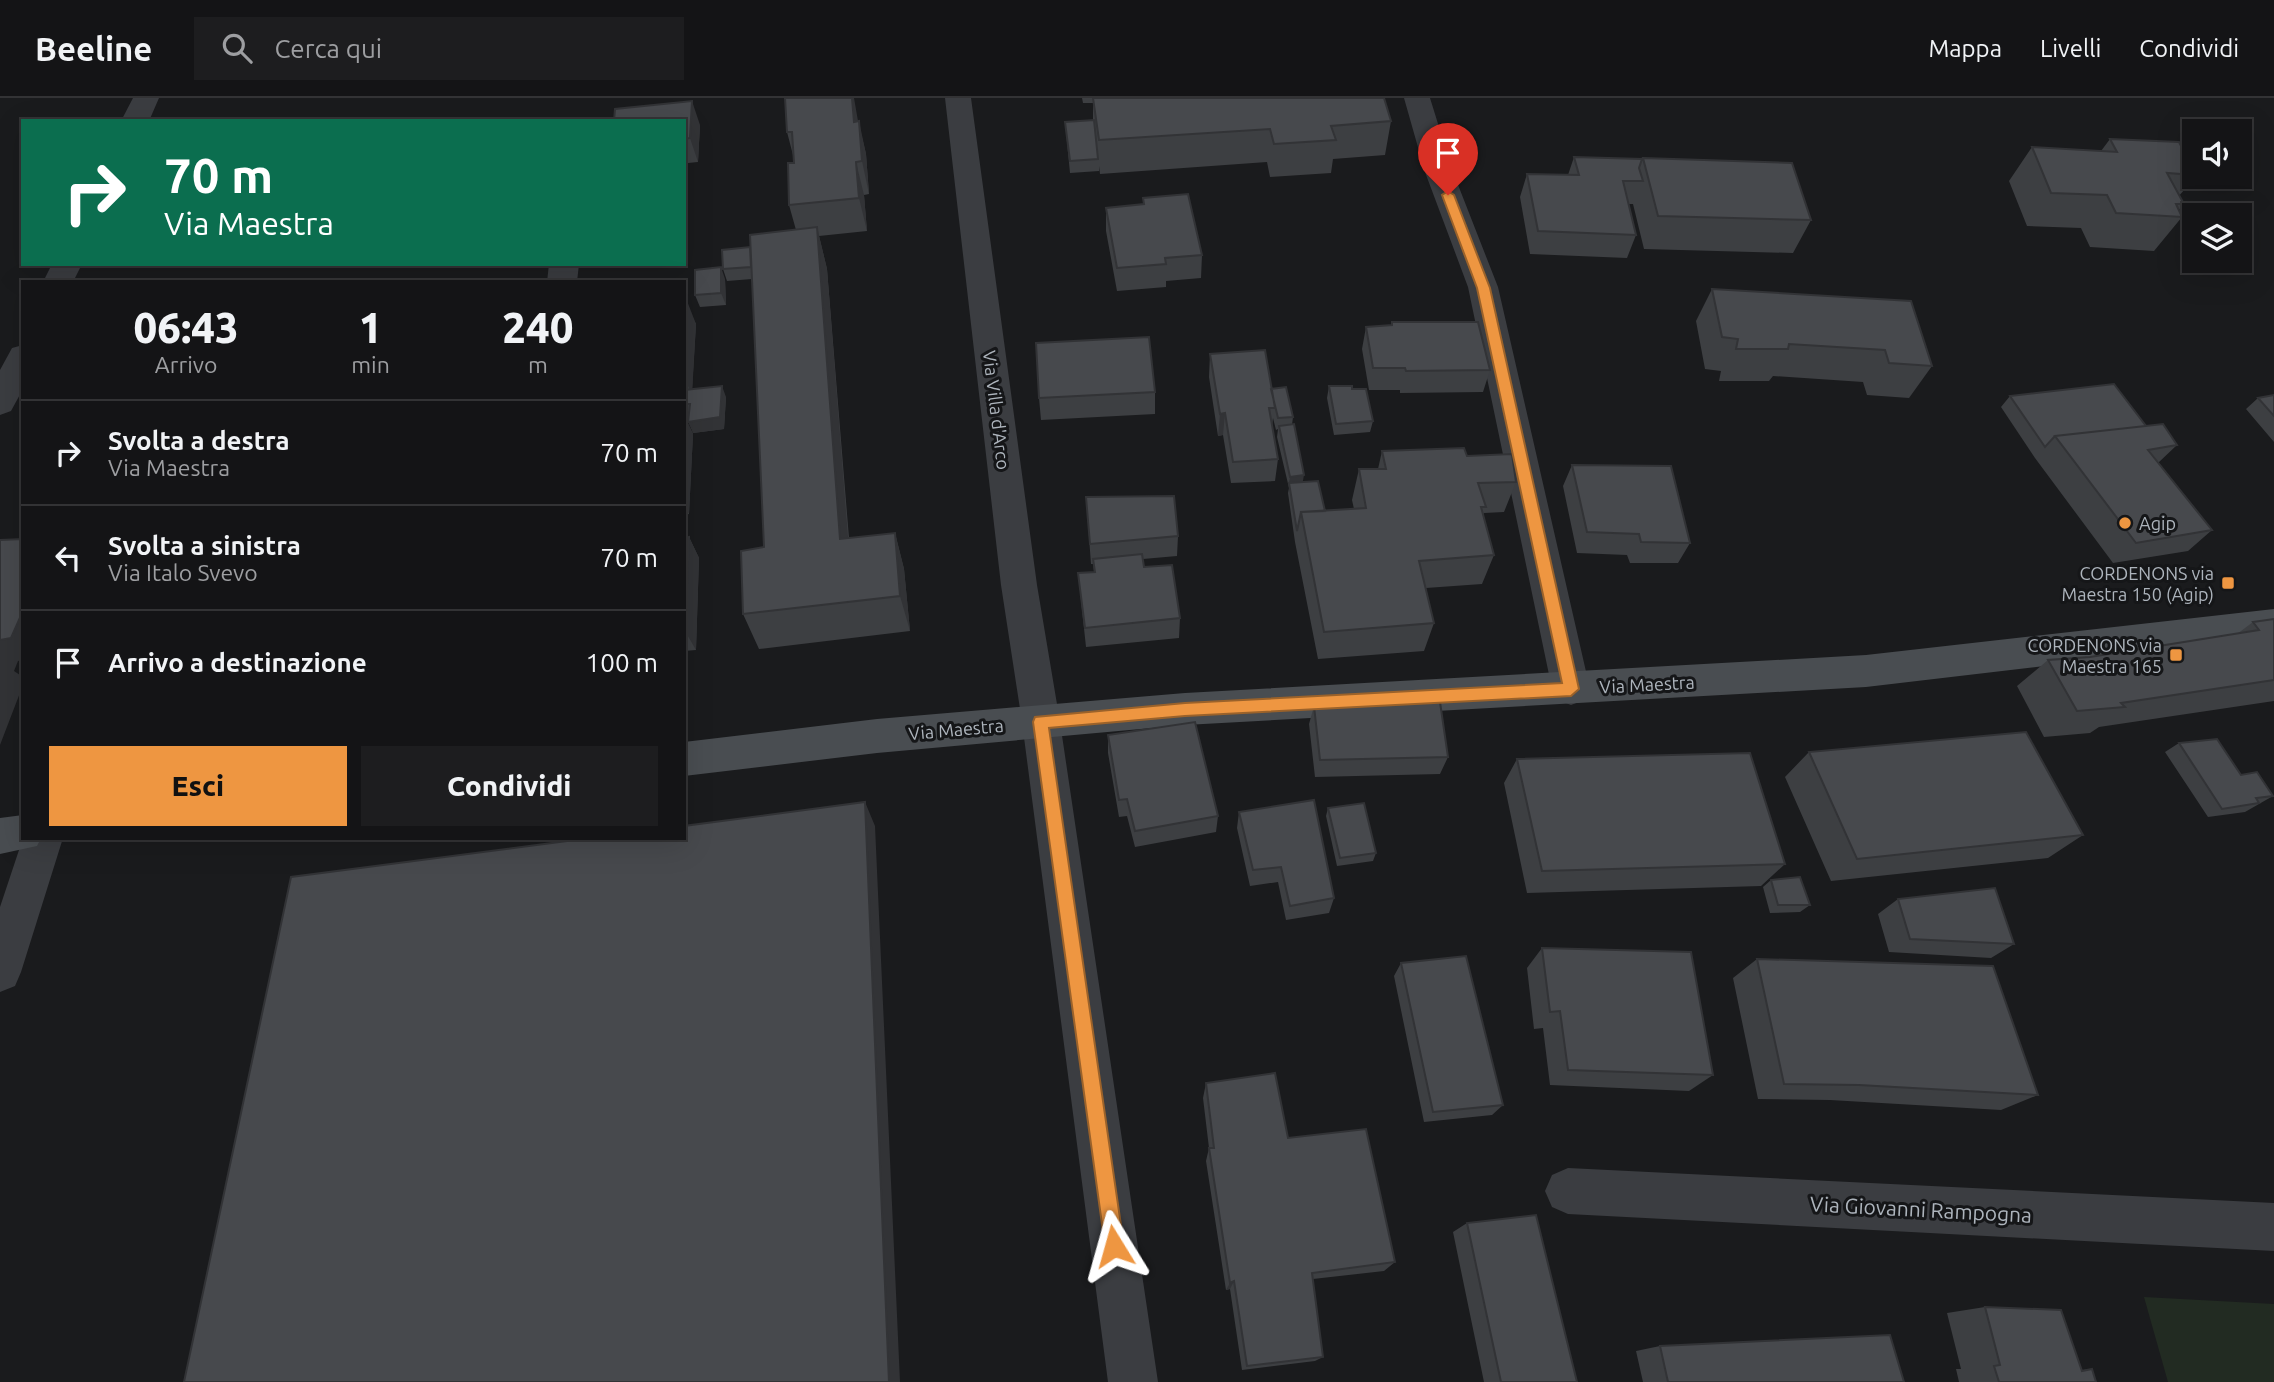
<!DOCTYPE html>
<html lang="it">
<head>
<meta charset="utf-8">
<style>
	body { margin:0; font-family:Ubuntu,sans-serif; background:#1d1d1f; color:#f1f3f6; height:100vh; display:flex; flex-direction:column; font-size:26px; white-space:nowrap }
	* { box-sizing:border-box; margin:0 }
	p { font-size:23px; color:#9d9ea1 }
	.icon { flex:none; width:38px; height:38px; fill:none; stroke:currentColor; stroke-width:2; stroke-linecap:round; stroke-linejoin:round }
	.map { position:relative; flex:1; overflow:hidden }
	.sheet { position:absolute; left:21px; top:182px; width:665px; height:560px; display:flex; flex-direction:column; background:#141416; border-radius:0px; box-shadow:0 7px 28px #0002,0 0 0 2px #333335 }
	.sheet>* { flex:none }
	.top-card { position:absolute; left:21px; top:21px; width:665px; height:147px; border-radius:0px; box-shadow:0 7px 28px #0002,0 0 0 2px #333335; background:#0b6e4f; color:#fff; overflow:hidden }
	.controls { position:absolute; left:2182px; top:21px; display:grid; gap:14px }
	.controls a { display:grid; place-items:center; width:70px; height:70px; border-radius:0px; background:#141416; box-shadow:0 7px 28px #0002,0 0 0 2px #333335; font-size:35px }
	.pin { position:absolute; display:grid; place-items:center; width:60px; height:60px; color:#fff; margin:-72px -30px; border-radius:50% 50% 50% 0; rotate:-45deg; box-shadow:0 0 7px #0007 }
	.pin .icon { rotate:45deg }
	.me { position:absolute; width:77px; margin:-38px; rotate:352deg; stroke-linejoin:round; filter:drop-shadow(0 0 5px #0008) }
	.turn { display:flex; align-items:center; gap:24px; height:147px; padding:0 28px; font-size:32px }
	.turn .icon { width:91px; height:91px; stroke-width:2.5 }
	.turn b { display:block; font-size:49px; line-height:60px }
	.eta { display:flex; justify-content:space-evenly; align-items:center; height:119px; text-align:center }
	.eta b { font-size:42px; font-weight:800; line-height:49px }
	.cta { display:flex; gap:14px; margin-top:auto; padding:14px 28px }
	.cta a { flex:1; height:80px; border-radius:0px; background:#ee9641; color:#111; font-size:28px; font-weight:800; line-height:80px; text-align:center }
	.cta a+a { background:#1d1d1f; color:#f1f3f6 }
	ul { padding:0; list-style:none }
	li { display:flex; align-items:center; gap:21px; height:105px; padding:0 28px; border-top:2px solid #333335 }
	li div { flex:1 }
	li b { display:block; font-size:26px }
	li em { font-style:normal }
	header { display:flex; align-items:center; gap:42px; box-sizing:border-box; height:98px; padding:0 35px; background:#141416; border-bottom:2px solid #333335 }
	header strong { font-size:33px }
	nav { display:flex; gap:38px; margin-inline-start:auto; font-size:24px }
	.search { width:490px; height:63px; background:#1d1d1f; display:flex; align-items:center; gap:18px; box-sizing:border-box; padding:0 24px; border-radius:0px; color:#9d9ea1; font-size:26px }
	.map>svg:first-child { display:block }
</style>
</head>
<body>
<header>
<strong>Beeline</strong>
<div class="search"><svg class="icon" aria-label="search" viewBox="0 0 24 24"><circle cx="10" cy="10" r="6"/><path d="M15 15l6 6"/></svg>Cerca qui</div>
<nav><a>Mappa</a><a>Livelli</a><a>Condividi</a></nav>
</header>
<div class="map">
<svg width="2274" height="1284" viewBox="0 0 2274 1284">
	<rect width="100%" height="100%" fill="#1a1b1d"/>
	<path fill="#222b22" d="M2144 1199 2274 1206V1284H2168Z"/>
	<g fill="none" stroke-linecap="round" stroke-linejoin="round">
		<path fill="#3b3d41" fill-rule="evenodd" d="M133 0H159L149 23H121Z
			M1404 0H1430L1453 74 1498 189 1590 591 1584 602 1571 607 1558 602 1552 591 1468 189 1425 74Z
			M52 166H82L73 184H43Z
			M549 166H579L577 184H547Z
			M23 247V291L11 313 0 317V272L12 250Z
			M1041 608 1054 612 1060 624 1158 1284H1108L1022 624 1028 612Z
			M23 740H63L21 874 15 888 0 894V809Z
			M1568 1070 2274 1105V1153L1568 1116 1552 1109 1545 1093 1552 1077Z"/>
		<path fill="#3b3d41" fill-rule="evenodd" d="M945 0H971L1037 487 1060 624 1054 636 1041 640 1028 636 1022 624 1001 487Z"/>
		<path fill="#494d51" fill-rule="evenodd" d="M2274 511V541L1866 589 1185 627 877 655 684 678V644L877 621 1185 595 1866 557Z
			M23 717V740H41L37 748 0 756V720Z"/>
	</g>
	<path fill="#3d3f42" d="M1082 0H1384L1391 23 1385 57 1333 61 1331 75 1270 79 1267 64 1100 76 1099 68V73L1070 75 1065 24 1093 22V5H1083Z
		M684 23 700 27 698 64 688 65 687 104H684Z
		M858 23 866 56 869 96 864 97 867 133 819 138 827 171 849 440 895 435 904 471 910 533 759 551 743 516 764 449 752 181 727 183 723 171 750 149 796 132 789 107 794 65 793 57 787 34Z
		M2110 41 2194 73 2195 79 2179 98 2184 106 2179 112 2182 119 2154 153 2090 149 2081 130 2027 128 2009 83 2032 49 2101 53Z
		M1574 59 1642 62 1643 60 1811 122 1793 155 1644 151 1633 106H1629L1636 137 1627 160 1530 156 1520 99 1527 76 1568 77Z
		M1143 100 1202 157 1201 180 1166 183V189L1117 193 1106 133V110L1143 106Z
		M725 181 726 207 700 209 695 197Z
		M1712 191 1932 268 1909 300 1867 297 1863 284 1773 278 1769 283H1719L1721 273 1705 271 1696 223Z
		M684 203 696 226 692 291 726 299 724 331 693 335 689 317H684Z
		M1392 224 1490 272 1483 294 1400 295V292H1369L1362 251 1366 229 1391 227Z
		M1210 256 1271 291 1293 319 1292 327 1302 384 1325 413 1354 411 1352 402 1359 371H1378L1382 353 1467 358 1516 384 1504 414 1484 415 1483 417 1494 457 1482 486 1426 490 1434 525 1424 553 1318 561 1295 444 1288 395 1289 390 1277 339 1278 331 1276 332 1273 320 1272 329 1278 361 1275 383 1231 385 1223 337 1218 338 1209 279Z
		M1329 288 1352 291 1373 323 1370 334 1334 337 1327 300Z
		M1155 294V316L1041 322 1039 300Z
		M2274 297V344L2246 311 2258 300Z
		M2010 298 2146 328 2177 347 2158 365 2212 432 2188 453 2113 465 2035 360 2001 309Z
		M684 317 693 336 689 416 684 417Z
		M1572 367 1690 445 1678 465H1630L1627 457 1577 455 1563 388Z
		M1086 399 1178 438 1177 458 1143 461 1144 469 1180 520 1179 540 1086 549 1078 475 1094 474 1093 466H1091Z
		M689 439 699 460 696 552 684 553V440Z
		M2274 521V603L2099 629 2090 635 2044 639 2017 588 2048 562 2090 559 2237 536 2253 524Z
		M1314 608 1448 659 1440 676 1315 679 1309 626Z
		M1108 637 1218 718 1216 734 1135 749 1127 718 1119 719 1108 655Z
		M2179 645 2241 677 2273 698 2245 714 2208 719 2165 654Z
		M1809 654 2083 737 2048 760 1831 783 1785 679Z
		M1517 661 1785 766 1761 788 1527 795 1504 685Z
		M1328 710 1376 755 1373 763 1337 768 1326 718Z
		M1239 714 1334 800 1329 815 1286 822 1278 784 1250 788 1237 730Z
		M1771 782 1810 807 1800 814 1770 815 1763 789Z
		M1898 801 2014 846 1991 860 1889 854 1878 816Z
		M1542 850 1713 977 1689 993 1550 987 1543 930 1534 931 1527 870Z
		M1757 861 2038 997 2001 1012 1830 1002 1758 1001 1733 880Z
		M1401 865 1503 1007 1492 1017 1424 1024 1394 878Z
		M1206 985 1288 1040 1395 1164 1384 1173 1313 1181 1323 1259 1315 1263 1242 1272 1230 1191 1226 1192 1206 1063 1209 1050 1203 1000Z
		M1467 1125 1577 1284H1484L1453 1134Z
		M1985 1209 2082 1272 2092 1271 2096 1284H1959L1956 1271H1961L1947 1215Z
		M1660 1248 1904 1284H1643L1636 1253Z"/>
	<path fill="#323336" d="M852 0H854L858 23 854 24Z
		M692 3 700 27 698 64 690 40Z
		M859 23 866 56 869 96 862 63Z
		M684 53 688 65 687 104 684 95Z
		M856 64 864 97 867 133 859 100Z
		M817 129 827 171 851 477 840 441Z
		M721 169 725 181 726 207 721 195Z
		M687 203 696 226 692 297 684 279V251Z
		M722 288 726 299 724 331 693 335 688 324Z
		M1225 315 1223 337 1218 338 1220 316Z
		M684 317 693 336 689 416 684 406Z
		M1304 377 1302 388 1289 385 1288 390 1290 379Z
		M895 435 904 471 910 533 900 498Z
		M689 439 699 460 696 552 685 533Z
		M23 513V562L18 563 14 573 23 579V587L0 647V542Z
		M865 704 875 728 900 1284H889Z
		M1234 1183 1230 1191 1226 1192 1230 1185Z"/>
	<path fill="#47494d" stroke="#323336" stroke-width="2" d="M785 0H852L854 24 859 23 862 63 856 64 859 100 789 107 788 65H794L792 34H787Z
		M1093 0H1384L1391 23 1331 28 1336 42 1274 46 1270 31 1099 42Z
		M692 3 690 40 684 41V23H614L615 11Z
		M1094 22 1098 61 1070 63 1065 24Z
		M2110 41 2179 44 2194 73V77L2167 75 2184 106H2176L2182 119 2116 115 2107 97 2051 95 2032 49 2117 54Z
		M1574 59 1642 61 1639 70 1643 83H1623L1636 137 1538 133 1527 76 1579 77Z
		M1643 60 1792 65 1811 122 1658 118Z
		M1188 96 1202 157 1165 160 1166 166 1117 170 1106 110 1144 106 1143 100Z
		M817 129 840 441 895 435 900 498 743 516 741 453 764 449 750 137Z
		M750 149 751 169 723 171 722 152Z
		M721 169V195L695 197V172Z
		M1712 191 1911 203 1932 268 1889 265 1885 252 1789 246 1788 251H1736L1738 241 1722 239Z
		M684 203H687L684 251Z
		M1392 224H1478L1490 272 1406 273 1405 270H1373L1366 229 1392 227Z
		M1149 239 1155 294 1039 300 1036 245Z
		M1265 252 1275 310H1269L1278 361 1233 364 1225 315 1220 316 1210 256Z
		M2114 286 2146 328 2055 338 2045 349 2010 298Z
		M722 288 720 319 688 324 690 306H684V292Z
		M1329 288H1352V291H1366L1373 323 1336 326Z
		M1286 289 1293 319 1278 320 1271 291Z
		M2274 297V318L2258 300Z
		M1294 326 1304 377 1290 379 1279 328Z
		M2163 326 2177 347 2148 352 2212 432 2136 445 2055 338Z
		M1464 350 1467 358 1512 356 1516 384 1478 385 1486 409H1481L1494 457 1419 463 1434 525 1324 534 1301 414 1366 410 1359 371H1386L1382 353Z
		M1572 367 1671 368 1690 445 1641 444 1639 436 1587 434Z
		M1318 383 1325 413 1301 414 1297 433 1289 385Z
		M1174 398 1178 438 1090 446 1086 399Z
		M689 439 685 533H684V440Z
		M23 441V513L11 540 0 542V442Z
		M1142 456 1144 469 1172 467 1180 520 1085 530 1078 475 1095 474 1093 461Z
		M2274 521V582L2121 605 2125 609 2077 613 2048 562 2090 559 2259 532 2253 524Z
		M1440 604 1448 659 1320 662 1314 608Z
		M1195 624 1218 718 1135 733 1127 701 1119 702 1108 637Z
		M2026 634 2083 737 1857 761 1809 654Z
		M2217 641 2241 677 2257 674 2273 698 2256 700 2259 705 2222 711 2179 645Z
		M1750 655 1785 766 1542 773 1517 661Z
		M1314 702 1334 800 1290 808 1281 769 1253 772 1239 714Z
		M865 704 889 1284H184L291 779 590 740H684V728Z
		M1364 705 1376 755 1340 760 1328 710Z
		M1800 779 1810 807H1778L1771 782Z
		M1995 790 2014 846 1910 841 1898 801Z
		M1542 850 1691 854 1713 977 1568 972 1560 913 1550 914Z
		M1466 858 1503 1007 1433 1014 1401 865Z
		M1757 861 1993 868 2038 997 1859 987 1784 986Z
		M1275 975 1288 1040 1366 1031 1395 1164 1312 1175 1323 1259 1247 1268 1234 1183 1230 1185 1209 1050H1214L1206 985Z
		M1536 1117 1577 1284H1501L1467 1125Z
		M1985 1209 2061 1212 2082 1273 2092 1271 2096 1284H1999L1994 1268 2000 1267Z
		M1890 1237 1904 1284H1668L1660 1248Z"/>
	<path fill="#ee9641" stroke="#9b622a" stroke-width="2" d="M1448 93 1454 97 1490 190 1579 591 1571 598 1185 618 1049 630 1124 1148 1121 1155 1114 1158 1107 1155 1105 1148 1033 624 1035 619 1185 605 1562 585 1477 190 1442 97Z"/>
	<g fill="#ee9641" stroke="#151618" stroke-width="2.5">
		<circle cx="2125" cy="425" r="7"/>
		<rect x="2221" y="478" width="14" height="14" rx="3.5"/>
		<rect x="2169" y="550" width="14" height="14" rx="3.5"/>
	</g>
	<g text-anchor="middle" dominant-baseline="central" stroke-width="6" stroke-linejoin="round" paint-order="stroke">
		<g font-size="18" fill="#adb4bc" stroke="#151618">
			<text transform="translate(997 312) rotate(83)">Via Villa d'Arco</text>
			<text transform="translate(1647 586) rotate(-3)">Via Maestra</text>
			<text transform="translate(956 631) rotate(-5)">Via Maestra</text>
		</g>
		<g font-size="18" fill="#adb4bc" stroke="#151618" text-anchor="end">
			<text x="2139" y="425" text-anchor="start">Agip</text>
			<text x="2214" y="475">CORDENONS via<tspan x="2214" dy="21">Maestra 150 (Agip)</tspan></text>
			<text x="2162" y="547">CORDENONS via<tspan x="2162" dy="21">Maestra 165</tspan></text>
		</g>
		<g font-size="21" fill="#adb4bc" stroke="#151618">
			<text transform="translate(1921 1111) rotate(3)">Via Giovanni Rampogna</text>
		</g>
	</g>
</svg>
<div class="controls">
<a><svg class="icon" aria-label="sound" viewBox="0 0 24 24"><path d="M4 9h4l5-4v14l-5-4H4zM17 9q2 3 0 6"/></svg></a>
<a><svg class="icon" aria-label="layers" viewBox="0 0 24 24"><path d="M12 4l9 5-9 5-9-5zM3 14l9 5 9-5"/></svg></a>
</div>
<div class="pin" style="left:1448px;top:97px;background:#d93025"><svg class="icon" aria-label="arrive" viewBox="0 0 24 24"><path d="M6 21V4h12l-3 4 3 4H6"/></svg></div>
<svg class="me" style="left:1114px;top:1148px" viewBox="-20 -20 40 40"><path d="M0-17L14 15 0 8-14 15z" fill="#ee9641" stroke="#fff" stroke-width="4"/></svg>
<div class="top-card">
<div class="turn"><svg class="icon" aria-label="right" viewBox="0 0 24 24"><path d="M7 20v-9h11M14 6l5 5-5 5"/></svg><div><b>70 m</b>Via Maestra</div></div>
</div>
<section class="sheet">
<div class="eta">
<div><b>06:43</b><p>Arrivo</p></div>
<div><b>1</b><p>min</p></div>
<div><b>240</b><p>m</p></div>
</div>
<ul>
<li><svg class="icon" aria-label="right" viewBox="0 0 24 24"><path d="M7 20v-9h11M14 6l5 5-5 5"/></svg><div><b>Svolta a destra</b><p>Via Maestra</p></div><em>70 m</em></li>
<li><svg class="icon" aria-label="left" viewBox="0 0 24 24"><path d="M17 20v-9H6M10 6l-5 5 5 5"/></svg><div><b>Svolta a sinistra</b><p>Via Italo Svevo</p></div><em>70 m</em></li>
<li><svg class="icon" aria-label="arrive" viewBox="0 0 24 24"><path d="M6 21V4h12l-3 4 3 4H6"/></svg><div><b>Arrivo a destinazione</b></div><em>100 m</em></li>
</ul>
<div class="cta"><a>Esci</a><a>Condividi</a></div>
</section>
</div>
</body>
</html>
